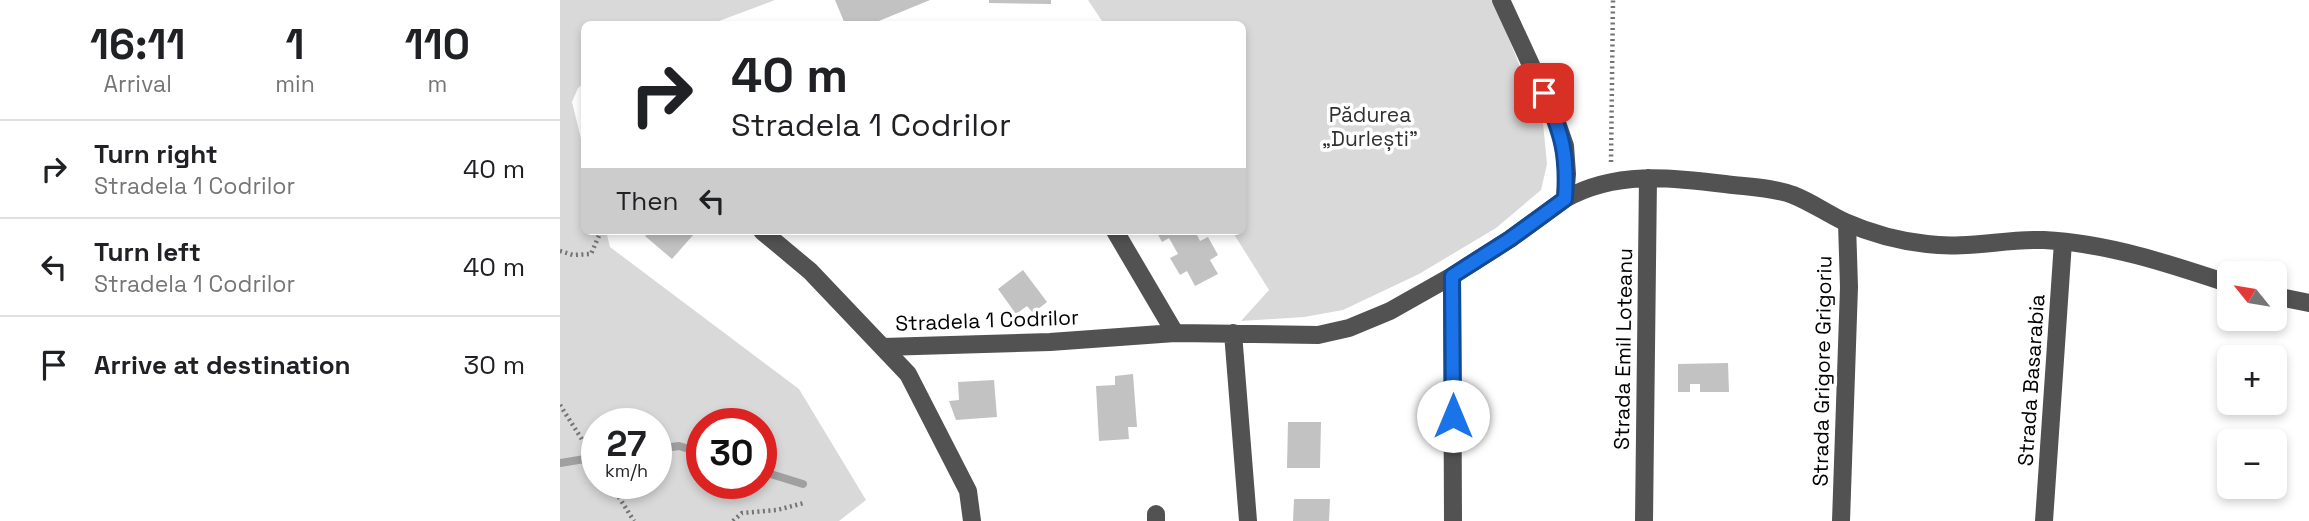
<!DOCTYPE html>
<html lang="en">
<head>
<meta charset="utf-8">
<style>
	body { margin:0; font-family:"Space Grotesk",sans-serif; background:#f6f6f6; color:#202124; height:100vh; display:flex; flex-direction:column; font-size:26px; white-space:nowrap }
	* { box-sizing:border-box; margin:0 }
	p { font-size:23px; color:#757577 }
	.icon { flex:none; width:38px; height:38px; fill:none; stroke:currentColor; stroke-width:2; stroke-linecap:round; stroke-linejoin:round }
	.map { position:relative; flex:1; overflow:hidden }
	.panel { display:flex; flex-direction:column; background:#fff; width:560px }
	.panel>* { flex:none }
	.guide { position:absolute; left:21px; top:21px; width:665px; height:214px; border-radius:10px; box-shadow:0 4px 10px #0003; background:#fff; color:#202124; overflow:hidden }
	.needle { width:46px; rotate:300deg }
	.buttons { position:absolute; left:1657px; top:261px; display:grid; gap:14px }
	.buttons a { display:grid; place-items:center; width:70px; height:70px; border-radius:10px; background:#fff; box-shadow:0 4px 10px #0003; font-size:35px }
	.speed { position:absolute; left:21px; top:408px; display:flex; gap:14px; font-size:35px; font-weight:700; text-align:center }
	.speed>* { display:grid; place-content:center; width:91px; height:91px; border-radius:50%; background:#fff; box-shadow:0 4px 10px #0003; line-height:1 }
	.speed small { font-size:18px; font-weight:400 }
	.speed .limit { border:10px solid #d22; background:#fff; color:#111 }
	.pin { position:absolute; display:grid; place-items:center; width:60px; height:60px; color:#fff; margin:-30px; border-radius:14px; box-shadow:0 4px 10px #0006 }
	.me { position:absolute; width:77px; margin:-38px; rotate:0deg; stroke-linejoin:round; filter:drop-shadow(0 0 5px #0008) }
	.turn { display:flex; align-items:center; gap:24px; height:147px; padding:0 35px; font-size:32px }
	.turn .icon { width:91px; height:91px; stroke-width:2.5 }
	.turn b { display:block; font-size:49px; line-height:60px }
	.then { display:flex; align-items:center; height:66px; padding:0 35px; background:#0003; gap:14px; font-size:26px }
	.eta { display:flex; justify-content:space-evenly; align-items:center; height:119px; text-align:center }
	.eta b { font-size:42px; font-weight:700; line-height:49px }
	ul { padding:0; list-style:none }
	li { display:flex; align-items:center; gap:21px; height:98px; padding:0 35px; border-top:2px solid #e0e0e0 }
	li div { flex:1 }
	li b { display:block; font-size:26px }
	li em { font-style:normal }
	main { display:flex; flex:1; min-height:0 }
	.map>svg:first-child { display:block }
</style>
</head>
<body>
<main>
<section class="panel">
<div class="eta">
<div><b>16:11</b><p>Arrival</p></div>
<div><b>1</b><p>min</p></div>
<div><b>110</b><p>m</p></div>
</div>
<ul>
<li><svg class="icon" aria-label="right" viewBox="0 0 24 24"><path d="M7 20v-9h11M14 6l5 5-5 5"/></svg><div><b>Turn right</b><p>Stradela 1 Codrilor</p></div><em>40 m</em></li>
<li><svg class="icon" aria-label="left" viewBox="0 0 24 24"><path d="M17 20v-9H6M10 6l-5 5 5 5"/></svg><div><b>Turn left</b><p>Stradela 1 Codrilor</p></div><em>40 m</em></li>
<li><svg class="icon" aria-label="arrive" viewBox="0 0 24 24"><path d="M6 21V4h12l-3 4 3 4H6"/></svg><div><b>Arrive at destination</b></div><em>30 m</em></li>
</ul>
</section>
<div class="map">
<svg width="1749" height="521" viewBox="0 0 1749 521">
	<rect width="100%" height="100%" fill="#fff"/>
	<path fill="#d9d9d9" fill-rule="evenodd" d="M0 0H215L151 24H24V83L18 88 12 102 24 151V231H46L50 247 239 389 306 500 279 521H0ZM37 424H96V483H37ZM142 424H201V483H142Z
		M528 0H933L983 123 987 164 981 190 936 228 859 274 783 310 744 317 681 321 709 290 672 231H682V24H544Z"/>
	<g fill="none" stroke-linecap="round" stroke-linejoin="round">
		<path stroke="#a0a0a0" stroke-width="8" d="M96 449 119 446 142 453
			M0 463 37 457
			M201 471 243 484"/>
	</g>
	<path fill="#c2c2c2" d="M275 0H370L314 23V24H285Z
		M429 0H491V4L429 3Z
		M90 231H130L134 234 112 259 85 236Z
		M596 231H635L640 241 648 237 658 255 650 260 658 274 635 286 627 271 620 275 610 258 618 254 609 238 602 242Z
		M463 270 487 302 473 313 467 306 456 314 438 289Z
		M1168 363 1169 392H1140V384H1130V392H1118V364Z
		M573 374 577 427H568L569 439 539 441 536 386 555 385V376Z
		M434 380 437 417 396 420 389 401 399 400 398 382Z
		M728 422H761L760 468H727Z
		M734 499H770L769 521H733Z"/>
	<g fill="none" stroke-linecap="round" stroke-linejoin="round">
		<path stroke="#747474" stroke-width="4.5" stroke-dasharray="2 3.5" stroke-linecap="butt" d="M1051 162 1053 0
			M0 251 13 255 31 254 41 231
			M0 405 37 463
			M50 483 74 521
			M173 521 182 513 217 510 244 503"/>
		<path stroke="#525252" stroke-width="18" d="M1005 199C1055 171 1109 177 1165 184 1188 187 1211 187 1233 195 1251 202 1268 214 1285 222 1310 233 1339 241 1367 244 1406 249 1445 239 1484 240 1547 243 1610 264 1670 284
			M202 231 250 271 348 374 408 491 412 521
			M555 231 615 333
			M892 276 893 521
			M1715 296 1749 303
			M673 333 688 521
			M323 347 490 342 615 333 758 335 789 328 830 311 892 276 950 239 1005 199 1007 174 1005 146 995 117 941 0
			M596 514V521
			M1084 521 1088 178
			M1281 521 1289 287 1287 223
			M1484 521 1503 242"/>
	</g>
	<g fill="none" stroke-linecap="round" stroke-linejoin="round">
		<g stroke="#114b97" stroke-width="18">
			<path id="route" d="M893 416 892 276 950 239 1005 199C1008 155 1002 133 984 93"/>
		</g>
		<use href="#route" stroke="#1a73e8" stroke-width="12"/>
	</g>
	<g text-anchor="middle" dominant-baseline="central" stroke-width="7" stroke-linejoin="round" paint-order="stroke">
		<g font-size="21" fill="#303030" stroke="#fff">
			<text x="810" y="114">Pădurea<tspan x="810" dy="24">„Durlești”</tspan></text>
		</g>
		<g font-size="21" fill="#000" stroke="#fff">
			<text transform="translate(427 320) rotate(-2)">Stradela 1 Codrilor</text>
			<text transform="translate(1063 349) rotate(-89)">Strada Emil Loteanu</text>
			<text transform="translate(1262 371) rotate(-89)">Strada Grigore Grigoriu</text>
			<text transform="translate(1471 380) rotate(-86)">Strada Basarabia</text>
		</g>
	</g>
</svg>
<div class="buttons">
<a><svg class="needle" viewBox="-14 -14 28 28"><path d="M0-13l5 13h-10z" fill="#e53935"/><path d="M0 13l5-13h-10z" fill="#757577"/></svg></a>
<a>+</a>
<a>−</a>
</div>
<div class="speed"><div>27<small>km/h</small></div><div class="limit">30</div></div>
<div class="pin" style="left:984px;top:93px;background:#d93025"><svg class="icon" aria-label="arrive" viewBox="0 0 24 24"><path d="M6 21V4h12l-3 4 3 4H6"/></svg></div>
<svg class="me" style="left:893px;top:416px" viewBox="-20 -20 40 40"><circle r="19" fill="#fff"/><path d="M0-13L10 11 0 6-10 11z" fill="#1a73e8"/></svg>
<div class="guide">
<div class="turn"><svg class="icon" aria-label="right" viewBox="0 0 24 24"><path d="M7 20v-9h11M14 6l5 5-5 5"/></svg><div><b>40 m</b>Stradela 1 Codrilor</div></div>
<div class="then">Then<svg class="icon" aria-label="left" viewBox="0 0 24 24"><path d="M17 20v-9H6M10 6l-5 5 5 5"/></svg></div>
</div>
</div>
</main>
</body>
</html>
